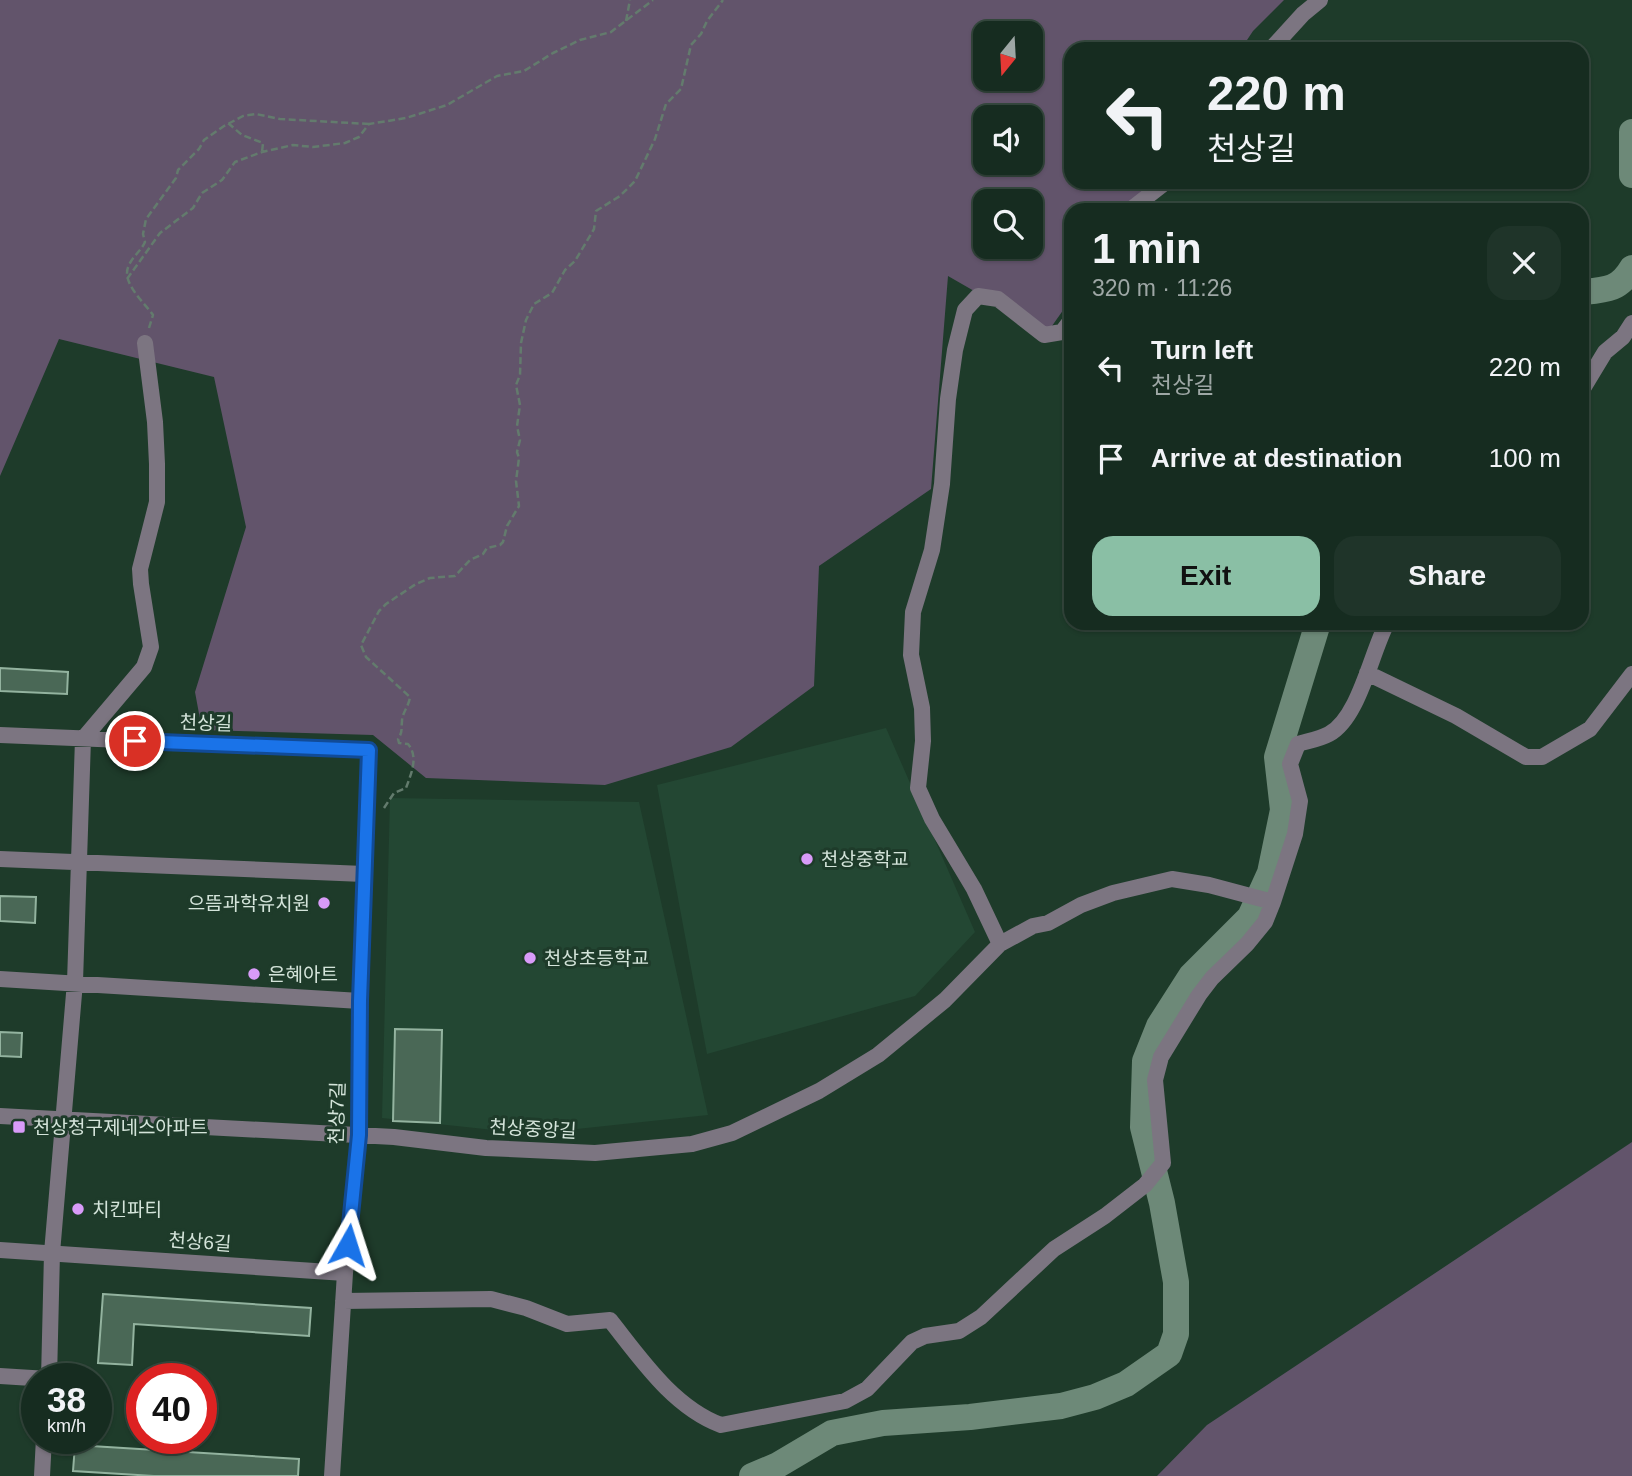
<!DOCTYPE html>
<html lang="en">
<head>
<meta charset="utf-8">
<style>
	body { margin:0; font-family:Arial,"Noto Sans KR",sans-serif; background:#1f3429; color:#f1f3f6; height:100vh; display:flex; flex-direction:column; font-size:26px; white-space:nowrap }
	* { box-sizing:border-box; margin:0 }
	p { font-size:23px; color:#9ea7a5 }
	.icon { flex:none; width:38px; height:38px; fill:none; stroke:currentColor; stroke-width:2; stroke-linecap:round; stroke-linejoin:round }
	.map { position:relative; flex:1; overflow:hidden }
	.details { position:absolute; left:1064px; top:203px; width:525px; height:427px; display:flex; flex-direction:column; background:#162c20; border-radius:21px; box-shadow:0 2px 5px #0004,0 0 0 2px #35483e }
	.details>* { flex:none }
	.hud { position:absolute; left:1064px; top:42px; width:525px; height:147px; border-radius:21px; box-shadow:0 2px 5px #0004,0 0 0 2px #35483e; background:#162c20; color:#f1f3f6; overflow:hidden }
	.needle { width:46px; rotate:198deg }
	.buttons { position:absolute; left:973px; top:21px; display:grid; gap:14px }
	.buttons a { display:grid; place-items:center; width:70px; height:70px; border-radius:14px; background:#162c20; box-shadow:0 2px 5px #0004,0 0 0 2px #35483e; font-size:35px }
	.speed { position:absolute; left:21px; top:1363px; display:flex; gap:14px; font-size:35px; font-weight:700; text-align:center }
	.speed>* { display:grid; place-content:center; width:91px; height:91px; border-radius:50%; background:#162c20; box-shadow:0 2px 5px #0004,0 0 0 2px #35483e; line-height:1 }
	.speed small { font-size:18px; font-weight:400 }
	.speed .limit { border:10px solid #d22; background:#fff; color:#111 }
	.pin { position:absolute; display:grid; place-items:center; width:60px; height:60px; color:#fff; margin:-30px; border:4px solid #fff; border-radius:50%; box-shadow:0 2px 7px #0007 }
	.me { position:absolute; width:77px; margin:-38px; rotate:6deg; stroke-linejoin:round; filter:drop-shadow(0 0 5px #0008) }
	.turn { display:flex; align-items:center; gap:24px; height:147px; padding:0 28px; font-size:32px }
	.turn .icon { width:91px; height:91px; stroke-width:2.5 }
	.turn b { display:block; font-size:49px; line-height:60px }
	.round { display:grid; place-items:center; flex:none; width:74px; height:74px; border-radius:21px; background:#1f3429 }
	.summary { display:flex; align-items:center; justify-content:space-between; height:119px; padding:0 28px }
	h1 { font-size:42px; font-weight:600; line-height:52px }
	.action { display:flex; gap:14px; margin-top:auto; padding:14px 28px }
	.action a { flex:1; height:80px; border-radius:21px; background:#8abfa5; color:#111; font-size:28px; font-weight:600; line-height:80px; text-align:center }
	.action a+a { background:#1f3429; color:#f1f3f6 }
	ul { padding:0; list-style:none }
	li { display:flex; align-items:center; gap:21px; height:91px; padding:0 28px }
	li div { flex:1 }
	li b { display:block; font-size:26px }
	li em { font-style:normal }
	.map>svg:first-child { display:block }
</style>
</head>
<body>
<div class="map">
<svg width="1632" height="1476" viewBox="0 0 1632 1476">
	<rect width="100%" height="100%" fill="#1e3b2a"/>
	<path fill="#234733" d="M886 728 975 932 915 996 707 1054 657 785Z
		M390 798 639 802 708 1115 530 1134 382 1118Z"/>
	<path fill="#62546b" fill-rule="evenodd" d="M0 0H1284L1253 31 1241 49H1071V182H1150L1131 210H1071V299L1047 333 948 276 931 489 819 566 814 686 731 747 605 785 426 778 373 735 202 730 195 692 246 527 214 377 59 339 0 476ZM985 33H1031V79H985ZM985 117H1031V163H985ZM985 201H1031V247H985Z
		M1632 1142V1476H1157L1207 1425Z"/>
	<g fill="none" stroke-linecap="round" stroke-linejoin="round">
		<path stroke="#6d8978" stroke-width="26" d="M1632 132V175
			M1582 292C1606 290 1619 290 1632 268
			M752 1476 778 1465 832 1433 883 1423 970 1417 1061 1406 1095 1397 1126 1384 1169 1354 1176 1334V1282L1162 1203 1143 1127 1145 1061 1159 1026 1191 976 1250 917 1270 873 1283 810 1277 757 1318 623"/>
	</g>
	<path fill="#4a6856" stroke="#93b39f" stroke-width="2" d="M0 668 68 672 67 694 0 691Z
		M0 896 36 897 35 923 0 921Z
		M395 1029 442 1030 440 1123 393 1121Z
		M0 1032 22 1033 21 1057 0 1056Z
		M103 1294 311 1308 309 1336 134 1324 132 1365 98 1363Z
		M75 1445 299 1459 298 1476H154L73 1471Z"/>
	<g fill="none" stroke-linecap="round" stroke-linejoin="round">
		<path stroke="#637b6d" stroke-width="2.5" stroke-dasharray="7 3.5" stroke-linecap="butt" d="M626 21 630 0
			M228 123 242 135 263 143 262 152
			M127 279 160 233 193 208 202 193 222 180 235 162 262 152 293 145 313 147 345 143 359 137 369 124 406 118 447 105 497 76 524 71 553 53 580 40 611 32 653 0
			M149 328 153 315C144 302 120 282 129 265 133 256 141 251 145 242L143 234 146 219 176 178 178 170 199 149 204 140 224 126 243 116 256 114 280 119 369 124
			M384 808 394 793 406 788C411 774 419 757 408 744L399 743 398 739C403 731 401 730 402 721 402 713 409 706 410 697L366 657 361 645 379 611 386 604 416 584 430 578 455 576 470 560 483 554 487 548 500 545 503 542 507 526 519 506 516 481 519 458 517 452 520 440 517 426 520 405 516 385 520 375 521 343 526 320 534 304 552 293 565 270 575 261 594 229 596 211 620 196 635 181 655 139 666 104 681 89 691 45 701 34 707 21 723 0"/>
		<path stroke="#7c7581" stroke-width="16" d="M1271 49 1303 14 1320 0
			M1130 210 1166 182
			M1582 390 1605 352 1623 337 1632 323
			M1367 673 1456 716 1526 757H1542L1590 729 1632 674
			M0 735 369 750 360 1001 359 1135 345 1273 332 1476
			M0 859 364 874
			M1000 944 974 889 932 819 918 788 923 741 922 708 911 655 913 612 932 550 942 484 948 399 955 350 965 310 978 296 998 299 1044 335 1062 332 1071 320
			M0 979 360 1001
			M0 1116 394 1137 486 1148 595 1153 692 1144 732 1133 819 1091 878 1055 945 1000 1000 944 1033 926 1048 923 1081 905 1113 893 1172 879 1209 885 1273 902 1295 834 1300 801 1290 764 1298 744C1308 741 1320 739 1329 734 1359 718 1371 653 1387 623
			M0 1250 345 1273
			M343 1301 491 1299 526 1308 567 1324 610 1320C641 1359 673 1407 721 1425L845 1401 867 1389 912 1342 925 1336 959 1331 981 1317 1054 1249 1105 1216 1145 1185 1163 1163 1155 1080 1161 1057 1199 995 1212 978 1247 944 1265 922 1273 902
			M0 1376 48 1379
			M49 1379 52 1253 75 982 83 739 144 667 151 647 141 584 140 569 157 502V464L155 422 145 343
			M42 1476 44 1438"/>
	</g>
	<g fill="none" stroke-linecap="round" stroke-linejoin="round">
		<g stroke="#114b97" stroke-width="18">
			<path id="route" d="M135 741 369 750 360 1001 359 1135 348 1245"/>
		</g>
		<use href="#route" stroke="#1a73e8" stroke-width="12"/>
	</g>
	<g fill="#d89bf8" stroke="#1e3b2a" stroke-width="2.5">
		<circle cx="807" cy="859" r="7"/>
		<circle cx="324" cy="903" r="7"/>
		<circle cx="530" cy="958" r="7"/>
		<circle cx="254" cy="974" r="7"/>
		<rect x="12" y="1120" width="14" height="14" rx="3.5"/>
		<circle cx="78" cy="1209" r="7"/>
	</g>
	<g text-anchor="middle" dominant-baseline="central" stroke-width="6" stroke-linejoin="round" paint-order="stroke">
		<g font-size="19" fill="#d4e4da" stroke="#1e3b2a">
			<text transform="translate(206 723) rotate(2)">천상길</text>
			<text transform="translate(337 1113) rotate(-88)">천상7길</text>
			<text transform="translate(533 1129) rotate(3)">천상중앙길</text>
			<text transform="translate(200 1242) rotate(4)">천상6길</text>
		</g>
		<g font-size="19" fill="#d4e4da" stroke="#1e3b2a" text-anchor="start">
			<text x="821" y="859">천상중학교</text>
			<text x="310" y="903" text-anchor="end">으뜸과학유치원</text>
			<text x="544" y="958">천상초등학교</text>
			<text x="268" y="974">은혜아트</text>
			<text x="33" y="1127">천상청구제네스아파트</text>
			<text x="92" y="1209">치킨파티</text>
		</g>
	</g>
</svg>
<div class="buttons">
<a><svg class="needle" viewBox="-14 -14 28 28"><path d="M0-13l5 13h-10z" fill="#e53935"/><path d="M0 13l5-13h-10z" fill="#9ea7a5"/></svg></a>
<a><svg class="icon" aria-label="sound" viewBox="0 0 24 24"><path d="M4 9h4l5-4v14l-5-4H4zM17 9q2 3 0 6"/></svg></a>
<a><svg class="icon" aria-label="search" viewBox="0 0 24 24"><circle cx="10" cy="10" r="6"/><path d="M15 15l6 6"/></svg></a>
</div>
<div class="speed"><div>38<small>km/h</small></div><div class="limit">40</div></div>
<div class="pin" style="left:135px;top:741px;background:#d93025"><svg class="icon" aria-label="arrive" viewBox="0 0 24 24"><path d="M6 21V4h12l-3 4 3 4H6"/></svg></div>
<svg class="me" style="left:348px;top:1245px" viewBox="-20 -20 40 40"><path d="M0-17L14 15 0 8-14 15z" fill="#1a73e8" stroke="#fff" stroke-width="4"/></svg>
<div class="hud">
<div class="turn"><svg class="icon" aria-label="left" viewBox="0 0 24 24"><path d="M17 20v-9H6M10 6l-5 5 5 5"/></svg><div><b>220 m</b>천상길</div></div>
</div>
<section class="details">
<div class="summary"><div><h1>1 min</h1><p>320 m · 11:26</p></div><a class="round"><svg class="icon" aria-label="close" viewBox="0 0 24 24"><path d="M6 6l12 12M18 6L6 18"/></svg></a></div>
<ul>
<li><svg class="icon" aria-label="left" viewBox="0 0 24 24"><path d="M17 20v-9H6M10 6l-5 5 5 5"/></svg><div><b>Turn left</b><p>천상길</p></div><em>220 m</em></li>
<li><svg class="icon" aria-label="arrive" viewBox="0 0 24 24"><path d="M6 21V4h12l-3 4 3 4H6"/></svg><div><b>Arrive at destination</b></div><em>100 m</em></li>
</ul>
<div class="action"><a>Exit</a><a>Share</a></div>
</section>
</div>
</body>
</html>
